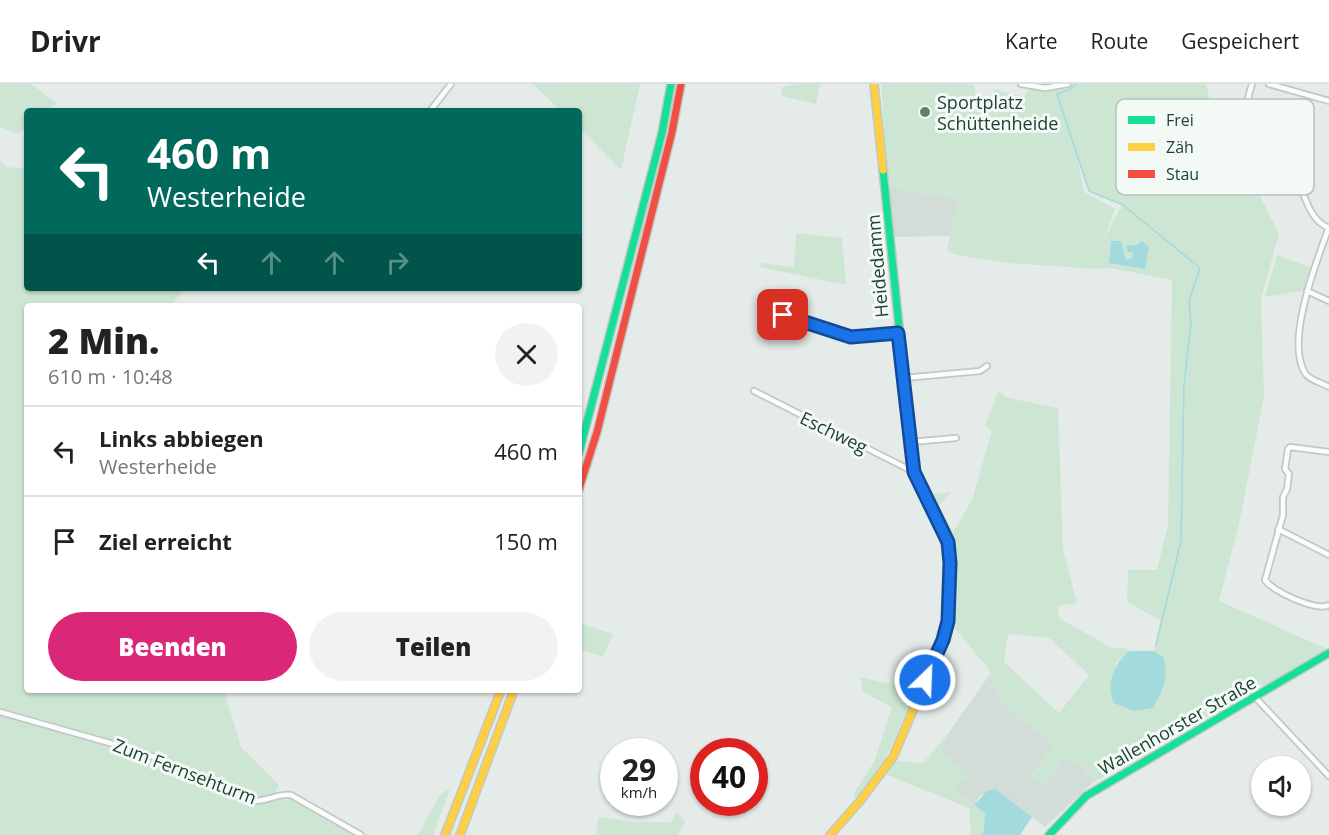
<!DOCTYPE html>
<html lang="de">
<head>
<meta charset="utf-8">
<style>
	body { margin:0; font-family:"Open Sans",sans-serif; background:#f2f2f2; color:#222; height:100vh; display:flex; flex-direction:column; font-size:22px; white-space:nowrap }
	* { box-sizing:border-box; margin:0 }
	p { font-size:20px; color:#767676 }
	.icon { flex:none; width:33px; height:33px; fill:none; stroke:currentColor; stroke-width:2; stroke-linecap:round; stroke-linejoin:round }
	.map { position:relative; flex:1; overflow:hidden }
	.details { position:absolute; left:24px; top:219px; width:558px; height:390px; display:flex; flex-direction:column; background:#fff; border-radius:6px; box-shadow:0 2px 4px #0004 }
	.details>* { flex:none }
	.guide { position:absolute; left:24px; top:24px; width:558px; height:183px; border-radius:6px; box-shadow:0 2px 4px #0004; background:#00695c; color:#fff; overflow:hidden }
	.tools { position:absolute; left:1251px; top:672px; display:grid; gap:12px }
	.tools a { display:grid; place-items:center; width:60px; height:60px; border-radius:50%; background:#fff; box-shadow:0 2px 4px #0004; font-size:30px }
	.speed { position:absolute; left:600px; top:654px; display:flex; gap:12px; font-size:30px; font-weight:700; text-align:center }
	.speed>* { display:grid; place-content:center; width:78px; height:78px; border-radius:50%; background:#fff; box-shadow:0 2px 4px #0004; line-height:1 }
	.speed small { font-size:15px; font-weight:400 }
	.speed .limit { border:9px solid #d22; background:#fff; color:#111 }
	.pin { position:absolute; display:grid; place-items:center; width:51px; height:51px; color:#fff; margin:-26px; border-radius:12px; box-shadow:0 3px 9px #0006 }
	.me { position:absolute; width:66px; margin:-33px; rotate:24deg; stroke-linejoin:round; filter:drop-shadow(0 0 4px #0008) }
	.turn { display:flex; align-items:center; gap:21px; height:126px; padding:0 24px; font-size:27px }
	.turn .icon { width:78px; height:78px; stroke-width:2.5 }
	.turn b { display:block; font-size:42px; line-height:51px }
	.lanes { display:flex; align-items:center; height:57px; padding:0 24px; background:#0003; justify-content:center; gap:30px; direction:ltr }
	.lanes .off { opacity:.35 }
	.round { display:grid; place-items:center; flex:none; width:63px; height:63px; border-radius:32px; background:#f2f2f2 }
	.overview { display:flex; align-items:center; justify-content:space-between; height:102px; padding:0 24px }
	h1 { font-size:36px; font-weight:800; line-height:45px }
	.primary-button { display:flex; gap:12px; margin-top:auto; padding:12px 24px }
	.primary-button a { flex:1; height:69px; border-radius:36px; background:#db2777; color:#fff; font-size:24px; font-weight:800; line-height:69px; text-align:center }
	.primary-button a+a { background:#f2f2f2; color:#222 }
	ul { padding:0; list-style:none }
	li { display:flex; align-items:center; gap:18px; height:90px; padding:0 24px; border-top:2px solid #e0e0e0 }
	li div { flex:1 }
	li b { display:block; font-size:22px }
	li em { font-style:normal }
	header { display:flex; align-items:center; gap:36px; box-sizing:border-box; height:84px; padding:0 30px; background:#fff; border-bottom:2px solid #e0e0e0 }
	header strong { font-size:28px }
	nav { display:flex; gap:33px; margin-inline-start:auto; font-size:21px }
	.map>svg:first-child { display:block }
</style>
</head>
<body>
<header>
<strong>Drivr</strong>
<nav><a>Karte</a><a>Route</a><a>Gespeichert</a></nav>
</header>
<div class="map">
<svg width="1329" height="751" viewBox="0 0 1329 751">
	<rect width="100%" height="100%" fill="#e5ebe8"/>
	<path fill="#d2ddd8" d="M888 103 958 115 950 152 892 153Z
		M990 590 1001 619 1050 656 1052 664 1032 691 1044 701 1064 675 1083 680 1092 699 1045 743 996 706 980 712 974 721 954 707 960 697H970L941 666 947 651Z"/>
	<path fill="#cde6d3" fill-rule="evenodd" d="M0 0H31L57 19 47 27H27V43L18 50 0 43Z
		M533 0H640L621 86 579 44V27H561Z
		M795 0H820L816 20 781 12 783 3Z
		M881 0H973L980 26H999L993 5 1024 13 1030 5 1045 6 1047 0H1206L1216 40 1250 92 1279 150 1261 215 1264 313 1239 440 1219 517 1329 566 1263 605 1261 600 1251 604 1245 611 1092 699 1083 680 1065 675 1044 701 1032 692 1052 664 1050 656 1001 619 989 585 950 539 953 469 949 455 926 411 952 408 939 421 953 448 972 416 992 347 985 342 998 307 1008 314 1058 324 1063 465 1077 519 1058 522 1059 534 1112 564H1126L1129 567 1116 579 1114 619 1133 627 1153 624 1164 574 1154 567 1160 536 1127 518 1128 486H1157L1168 441 1172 196 1111 184 1095 185 1007 179 956 171 947 166 958 115 888 103ZM1076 67 1089 107 1122 121 1103 157 1115 125 1084 108ZM1111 157H1121L1126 176 1133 173 1130 160 1149 163 1145 185 1110 179ZM1008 550 1049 554 1089 591 1059 629 1004 578Z
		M0 77 7 83 27 85V204H184L171 222H27V606H224L241 663 279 701 276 707 287 716 292 714 357 751H0Z
		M796 149 842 154 846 201 760 183 761 179 794 183Z
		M1277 171 1314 185 1306 206 1265 213Z
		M579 539 613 550 603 573 579 565Z
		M860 593 904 603 912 615 885 676 855 715 854 709 874 678 892 623 863 608Z
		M947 651 941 666 973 694 970 697H960L954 707 985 729 983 751H971L969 724 887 691 894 677 923 679Z
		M450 705 433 751H418L440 710Z
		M677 728 685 738 678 751H596L598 733 636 738H671Z"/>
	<path fill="#a2dadd" d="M1111 157H1121L1126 176 1133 173 1132 168H1128L1126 161H1137L1142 157 1149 163 1145 185 1109 179Z
		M1129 567H1154L1164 574C1169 595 1163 606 1153 624L1133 627 1114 619C1105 599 1114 580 1129 567Z
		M995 705 1032 733 1020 751H983L985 729 974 721 987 707Z"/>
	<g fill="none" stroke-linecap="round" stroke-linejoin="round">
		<path stroke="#a2dadd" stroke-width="1.5" d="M1076 0 1071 5 1057 10 1089 107 1123 121 1200 184 1189 217 1191 240 1184 301 1181 457 1156 561"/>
		<g stroke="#c2c8c5" stroke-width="8">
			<path id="street" d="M1021 0 1045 4 1068 0
				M1252 0C1249 10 1245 21 1249 32 1256 51 1278 61 1289 78 1303 98 1305 135 1329 144
				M1269 0 1329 17
				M430 27 451 0
				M1329 143C1317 176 1285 257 1305 289 1309 296 1322 299 1329 303
				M1307 207 1329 217
				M783 231 851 253 898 249
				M904 294 980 287 987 282
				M754 307 914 388
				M911 358 956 354
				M1329 368 1290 363 1288 365 1285 385 1289 390 1287 405 1283 413V431L1265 496C1272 507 1317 528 1329 521
				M1278 445 1329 471
				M1255 613 1329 692
				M0 628 145 669 252 717C266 718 278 709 291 711L361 751"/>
		</g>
		<g stroke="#c1c9c5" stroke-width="10">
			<path id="fast" d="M883 86 914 388 948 458 950 479 948 526
				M579 369 662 49 671 0
				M1049 751 1086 712 1329 569"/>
		</g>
		<g stroke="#c1c9c5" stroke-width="10">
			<path id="slow" d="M874 0 883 86
				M445 751 501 606
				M460 751 514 606
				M830 751 860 717 893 673 943 556 948 526"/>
		</g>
		<g stroke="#c1c9c5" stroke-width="10">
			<path id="jam" d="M579 405 597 348 672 48 681 0"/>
		</g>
		<use href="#street" stroke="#fbfcfc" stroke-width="4.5"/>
		<use href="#fast" stroke="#16e098" stroke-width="7"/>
		<use href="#slow" stroke="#ffcf43" stroke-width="7"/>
		<use href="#jam" stroke="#f24e42" stroke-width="7"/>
	</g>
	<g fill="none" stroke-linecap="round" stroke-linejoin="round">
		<g stroke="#114b97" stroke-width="15">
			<path id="route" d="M783 231 851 253 898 249 914 388 948 458 950 479 948 537 943 556 925 596"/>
		</g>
		<use href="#route" stroke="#1a73e8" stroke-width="10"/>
	</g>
	<circle fill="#657c74" stroke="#f3faf6" stroke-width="2" cx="925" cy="28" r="6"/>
	<g text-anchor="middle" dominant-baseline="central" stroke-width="6" stroke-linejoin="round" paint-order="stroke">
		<g font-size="18" fill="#204135" stroke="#f3faf6" text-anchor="start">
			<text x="937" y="18">Sportplatz<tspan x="937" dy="21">Schüttenheide</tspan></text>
		</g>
		<g font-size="18" fill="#204135" stroke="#f3faf6">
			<text transform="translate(877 182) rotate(-95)">Heidedamm</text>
			<text transform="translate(834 348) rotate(26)">Eschweg</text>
			<text transform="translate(1177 641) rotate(-30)">Wallenhorster Straße</text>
			<text transform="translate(185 687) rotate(21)">Zum Fernsehturm</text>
		</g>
	</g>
	<rect x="1116" y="15" width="198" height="96" rx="9" fill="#f3faf6" stroke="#b4c2bc" stroke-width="1.5"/>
	<rect x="1128" y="32" width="27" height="8" fill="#16e098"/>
	<rect x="1128" y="59" width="27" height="8" fill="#ffcf43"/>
	<rect x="1128" y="86" width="27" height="8" fill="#f24e42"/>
	<g font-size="16" fill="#204135">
		<text x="1166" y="42">Frei</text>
		<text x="1166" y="69">Zäh</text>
		<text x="1166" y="96">Stau</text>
	</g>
</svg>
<div class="tools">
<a><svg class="icon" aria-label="sound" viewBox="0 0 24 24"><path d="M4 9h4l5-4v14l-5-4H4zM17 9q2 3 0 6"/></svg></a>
</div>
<div class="speed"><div>29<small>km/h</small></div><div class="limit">40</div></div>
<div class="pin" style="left:783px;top:231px;background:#d93025"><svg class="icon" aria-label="arrive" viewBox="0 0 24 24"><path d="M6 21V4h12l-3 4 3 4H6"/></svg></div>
<svg class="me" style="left:925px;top:596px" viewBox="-20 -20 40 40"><circle r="17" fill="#1a73e8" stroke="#fff" stroke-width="3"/><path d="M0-11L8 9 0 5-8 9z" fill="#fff"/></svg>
<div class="guide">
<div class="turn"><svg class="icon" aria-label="left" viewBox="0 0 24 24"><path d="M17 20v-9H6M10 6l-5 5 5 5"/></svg><div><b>460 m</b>Westerheide</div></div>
<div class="lanes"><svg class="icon" aria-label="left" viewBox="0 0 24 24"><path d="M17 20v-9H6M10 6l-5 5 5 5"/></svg><svg class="icon off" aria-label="ahead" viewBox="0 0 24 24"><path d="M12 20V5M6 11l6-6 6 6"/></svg><svg class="icon off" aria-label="ahead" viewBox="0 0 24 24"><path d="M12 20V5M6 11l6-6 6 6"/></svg><svg class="icon off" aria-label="right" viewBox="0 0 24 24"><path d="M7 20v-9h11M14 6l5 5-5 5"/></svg></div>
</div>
<section class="details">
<div class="overview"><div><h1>2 Min.</h1><p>610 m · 10:48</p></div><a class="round"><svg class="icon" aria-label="close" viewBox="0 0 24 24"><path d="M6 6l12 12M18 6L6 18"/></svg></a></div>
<ul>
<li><svg class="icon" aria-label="left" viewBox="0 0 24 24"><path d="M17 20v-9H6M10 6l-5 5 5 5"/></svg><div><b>Links abbiegen</b><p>Westerheide</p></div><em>460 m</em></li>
<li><svg class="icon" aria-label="arrive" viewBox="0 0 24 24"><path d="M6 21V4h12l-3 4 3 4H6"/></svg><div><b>Ziel erreicht</b></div><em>150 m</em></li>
</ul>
<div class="primary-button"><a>Beenden</a><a>Teilen</a></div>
</section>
</div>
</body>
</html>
